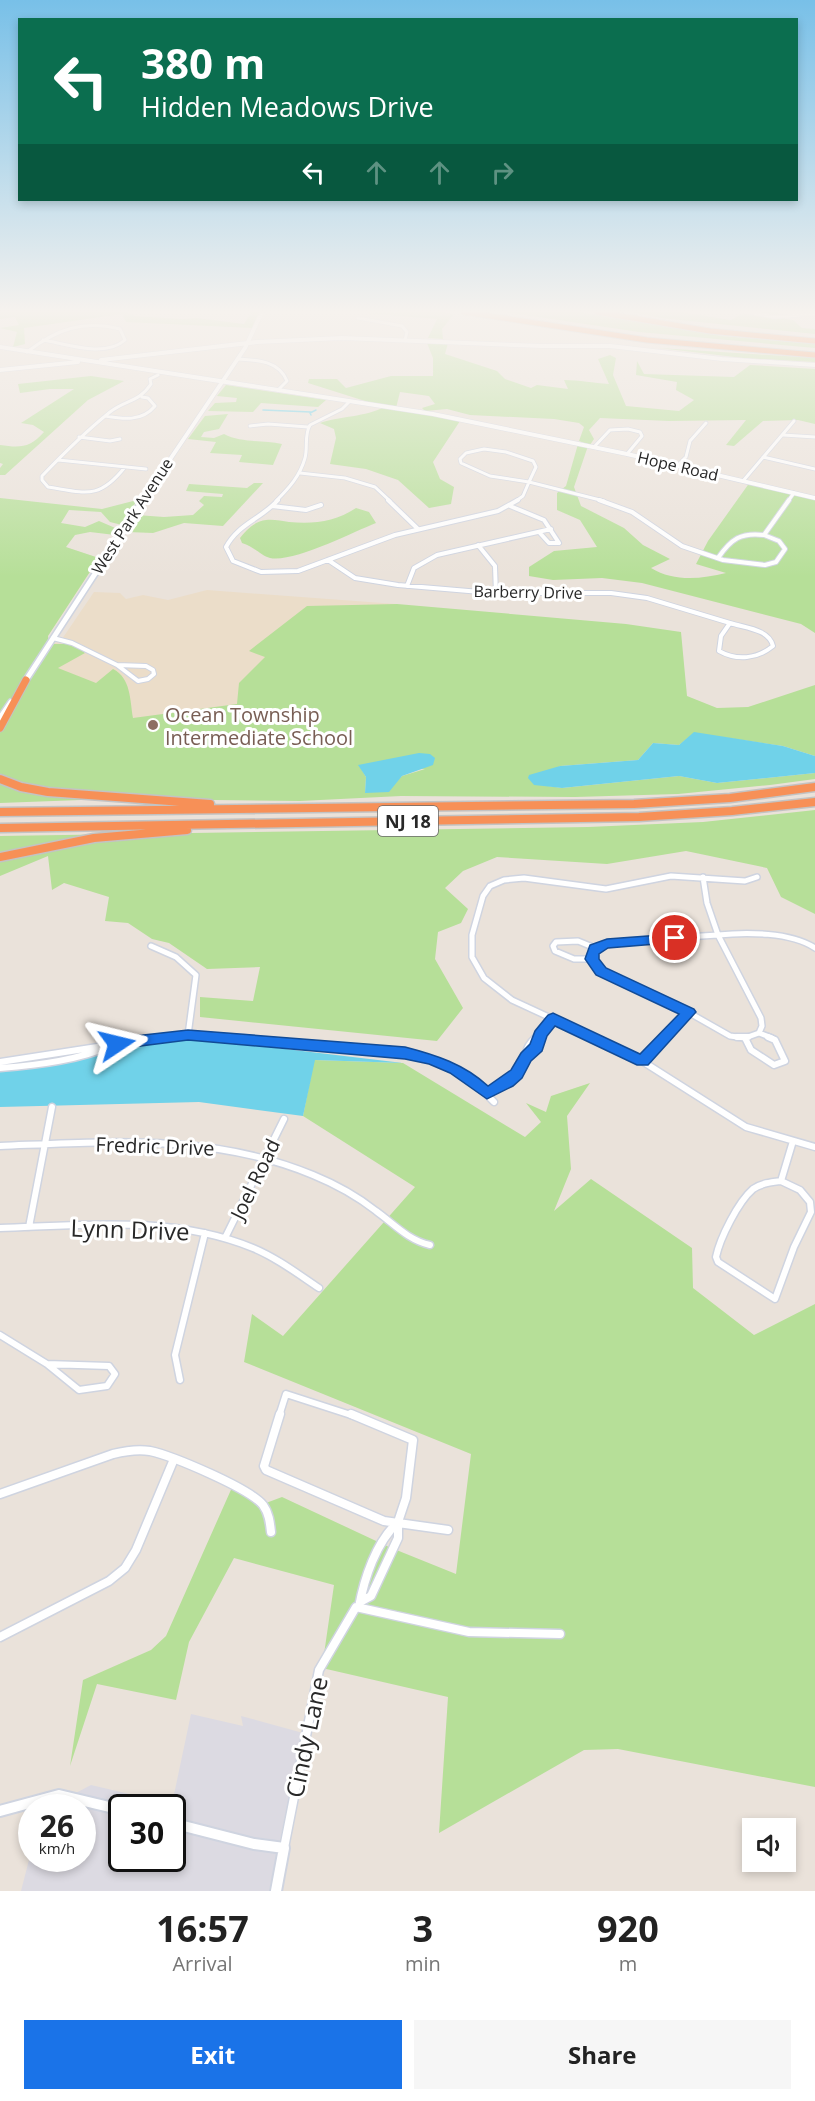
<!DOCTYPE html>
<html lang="en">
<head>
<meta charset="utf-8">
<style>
	body { margin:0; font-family:"Open Sans",sans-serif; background:#f6f6f6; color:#222; height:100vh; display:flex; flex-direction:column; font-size:22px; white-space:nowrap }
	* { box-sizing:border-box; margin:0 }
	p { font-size:20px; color:#767676 }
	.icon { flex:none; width:33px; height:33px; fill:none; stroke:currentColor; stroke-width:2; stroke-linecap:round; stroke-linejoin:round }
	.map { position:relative; height:1891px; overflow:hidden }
	.sheet { display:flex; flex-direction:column; background:#fff; flex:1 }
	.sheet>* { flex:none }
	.top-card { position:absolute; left:18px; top:18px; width:780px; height:183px; border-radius:0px; box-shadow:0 3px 9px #0003; background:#0b6e4f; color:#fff; overflow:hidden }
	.tools { position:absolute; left:742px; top:1818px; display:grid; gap:12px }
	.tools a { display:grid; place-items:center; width:54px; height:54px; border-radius:0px; background:#fff; box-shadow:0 3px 9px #0003; font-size:30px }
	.speed { position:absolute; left:18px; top:1794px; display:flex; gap:12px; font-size:30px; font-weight:700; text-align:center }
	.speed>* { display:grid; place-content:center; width:78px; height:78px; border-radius:50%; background:#fff; box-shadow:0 3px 9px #0003; line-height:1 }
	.speed small { font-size:15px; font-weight:400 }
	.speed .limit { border:3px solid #111; border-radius:9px; background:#fff; color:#111 }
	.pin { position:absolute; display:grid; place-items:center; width:51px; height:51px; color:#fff; margin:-26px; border:3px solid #fff; border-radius:50%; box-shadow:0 2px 6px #0007 }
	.me { position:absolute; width:66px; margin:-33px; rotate:80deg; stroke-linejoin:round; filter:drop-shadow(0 0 4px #0008) }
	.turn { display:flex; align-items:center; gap:21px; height:126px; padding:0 24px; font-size:27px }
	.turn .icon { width:78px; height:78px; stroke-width:2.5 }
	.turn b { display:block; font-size:42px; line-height:51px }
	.lanes { display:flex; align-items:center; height:57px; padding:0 24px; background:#0003; justify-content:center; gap:30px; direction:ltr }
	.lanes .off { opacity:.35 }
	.eta { display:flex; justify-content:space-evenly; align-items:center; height:102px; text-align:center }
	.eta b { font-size:36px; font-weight:700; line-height:42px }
	.button { display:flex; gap:12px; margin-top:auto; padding:12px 24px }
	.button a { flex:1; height:69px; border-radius:0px; background:#1a73e8; color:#fff; font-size:24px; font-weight:700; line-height:69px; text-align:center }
	.button a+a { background:#f6f6f6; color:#222 }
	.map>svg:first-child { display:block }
</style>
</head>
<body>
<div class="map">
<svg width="815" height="1891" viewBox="0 0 815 1891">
	<rect width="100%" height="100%" fill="#eae2da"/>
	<path fill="#dcdae2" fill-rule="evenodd" d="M191 1714 243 1726 241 1716 303 1733 269 1891H21L31 1852 32 1858H82V1808L49 1807 91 1785 172 1804ZM122 1808H172V1858H122Z"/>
	<path fill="#ebddc9" d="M207 590 396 604 402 628 390 659 0 775V632L48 636 49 644 60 642 94 592 120 593 126 599 143 595 168 600Z"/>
	<path fill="#b6df98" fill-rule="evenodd" d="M0 312H127L134 316 182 319 197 318 244 324 251 312H259L252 328 126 322 122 314 24 328 25 344 13 347 17 332 0 328 19 325 15 317 0 319Z
		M442 312 454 314 442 329 443 339 428 338 437 319 364 313Z
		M504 312H579L722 336 815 344V348L639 332Z
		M632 312H681L731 320 746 312H776L786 319 793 320 802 328 815 329V334L661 318Z
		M427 343H448L445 354 497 371 505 379 531 388 537 385 568 389 564 380C580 380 593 383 609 384L598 359 610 355 616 358 613 375 626 406 679 411 694 400 676 390 677 382 636 375 637 361 644 374 734 377 750 365 815 369V424L798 420 763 421 734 446 726 445 746 420 669 421 600 418 589 430 594 439 590 445 579 441 584 427 579 423 554 419 470 415 447 409 425 411 422 408 435 404 429 396 400 392 396 408 460 421 433 462 440 479 454 487 451 504 429 508 398 480 366 469 330 464 336 438 334 429 320 423C340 416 366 417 384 407L308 383 309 379H337L346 388 391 376H433V358Z
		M659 348 815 358V362L743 358Z
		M91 376 124 381 88 400 5 475H0V468L3 464 0 463V445C20 448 30 448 44 432L33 425 21 423 74 389H50L20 393 18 384Z
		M226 385 326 400 318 407 261 403 253 412 208 411 215 403 236 402 237 398 217 396Z
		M228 414 219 429 204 432 201 437 214 438 224 434C241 443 263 440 282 444L273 465 239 462 242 455 210 453 216 442 188 439 205 416Z
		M578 444 588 446 574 487 581 506 624 528 643 545 670 559 651 568C674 582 701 579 726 573L696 564 708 541 750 482 815 497V633L801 624 642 583 602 578 553 580 529 576V567L554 551 597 547 580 520 557 510V493L566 486Z
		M254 483H263L223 526 184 523 153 533 128 532 137 515 164 517 193 515 204 505 199 501 204 496 222 497 223 494 186 491 189 484 247 488Z
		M0 498 102 509 137 500 122 525 110 522 101 512 69 510 61 523 85 527 99 521 120 530 115 535 90 532 75 535 66 547 99 558 48 636 49 644H73L85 653 58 668 96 683 113 669C131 678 130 700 133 718L237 704 239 683 265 657 249 651 307 606 397 604 626 624 681 632 687 696 717 708 748 707 815 685V756L783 746 694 733 679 745 653 743 638 760 560 766 534 784 562 788 679 776 717 783 815 773V779L770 785 678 794 575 797 401 796 300 801 214 800 43 788 0 776ZM359 765 425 769 402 776 394 783 365 793 366 777Z
		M356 508 369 512 376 523C353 532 293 563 270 558 261 556 255 547 242 543L240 538C246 530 255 521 266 520 273 519 282 521 289 522 314 524 335 522 356 508Z
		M0 784 20 792 107 799 0 803Z
		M815 810V914L781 897 767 868 686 851 607 864 497 857 463 871 445 888 468 909 461 923 438 932 435 959 463 1008 437 1041 200 1017V997L253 1001 260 967 207 969 169 943 152 939 128 923 105 921 109 897 64 883 52 890 48 856 0 876V836L588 827 703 822Z
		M314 1060 403 1063 525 1137 541 1122 526 1103 546 1112 551 1096 590 1083 567 1116 571 1169 554 1211 591 1179 692 1248 693 1288 754 1335 815 1304V1787L618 1749 584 1750 439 1833 448 1697 322 1668 334 1585 234 1558 189 1642 176 1700 97 1684 70 1766 83 1680 151 1650 166 1636 234 1483 266 1503 282 1497 389 1547 456 1574 471 1454 244 1362 252 1314 283 1336 415 1187 303 1116Z"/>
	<path fill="#70d2e9" d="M694 732 783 746 815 756V773L717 783 679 776 562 788 534 785 528 778 529 775 560 766 638 760 653 743 679 745Z
		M419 753 430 754 435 758 433 765 402 776 389 792 365 793 366 777 358 765Z
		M201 1039 403 1063 315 1060 303 1116 199 1102 0 1107V1069L21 1068 134 1043Z"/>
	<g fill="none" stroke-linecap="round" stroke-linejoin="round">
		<path stroke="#70d2e9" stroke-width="1.5" d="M263 410 311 412
			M311 415 310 413 316 410"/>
		<g stroke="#cfd4e0" stroke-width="4.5">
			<path id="minor-far4" d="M747 312 774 317 815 314
				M358 318 402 326 407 332 405 340
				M27 352C57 329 82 320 120 329L125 340C105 358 67 344 43 340
				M238 359C258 360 279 361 287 381L278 390
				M105 416C123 419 142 422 155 406L148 398 142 397
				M250 426 268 424 308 427
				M783 435 815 437
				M79 437 110 441 120 439
				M594 447 610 430 628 429 640 432 642 436 627 454
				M484 449 506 452 533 461 536 467 529 482 490 476 461 463 460 459 466 453Z
				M763 457 815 469
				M58 460 146 469
				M678 465 686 457 690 441 706 423
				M125 467C99 500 86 493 48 487L42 480V476C64 453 85 432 110 412 127 399 138 403 151 384L150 379 158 375
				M300 473 345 478 375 487 390 501
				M743 481 794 421
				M529 482 604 501
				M276 501C289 488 300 476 305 458 308 447 304 435 310 425L342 409 349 402
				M516 501 523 496 529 482
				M788 501 794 493"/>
		</g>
		<g stroke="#cfd4e0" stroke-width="6">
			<path id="minor-far3" d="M278 500C261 519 238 524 226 547L233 561 261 572 298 571 395 535 498 511 518 500
				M388 500 418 529
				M599 500 632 512 682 546 723 560 765 565 776 562 785 549 779 541 764 535 789 500
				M272 506 306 510 321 505
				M510 506 544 520 559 543H549L539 532
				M478 545 495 566 496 594
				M718 558C731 539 741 532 764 535
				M328 560 355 578 398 585 492 593H611L647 598 730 623
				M407 586 414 568 437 555 551 529
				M730 623C745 628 769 629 773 646 757 659 737 661 719 651L721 636Z
				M53 638 72 643 117 665
				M117 665 146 666 153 670 154 674 148 679 138 681Z"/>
		</g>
		<g stroke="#cfd4e0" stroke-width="8">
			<path id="minor-far2" d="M703 877 707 903 718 935
				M718 935 761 1018 762 1026 759 1033 745 1038 730 1036 679 1007 598 968 592 959 595 948 622 941Z
				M718 935C746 932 791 932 815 948
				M151 946 176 957 196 975 188 1035
				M592 959H574L555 951 553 946 556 942 578 941 595 948
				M759 1033 772 1038
				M146 1038 196 1036 248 1038
				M535 1038 540 1034
				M540 1038 553 1019
				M594 1038 512 1000 484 978 472 957V935L483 896 490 886 504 880 524 878 606 889 671 876 745 881 757 877
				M664 1038 689 1012"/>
		</g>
		<g stroke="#cfd4e0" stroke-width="9">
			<path id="minor-far1" d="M227 1037C263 1039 298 1044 333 1047 397 1052 447 1051 494 1102
				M591 1037 642 1061 746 1127 815 1147
				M737 1037H748
				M745 1038 751 1050 774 1065 785 1061 775 1040 768 1037
				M526 1057 541 1037
				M642 1061 665 1037
				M0 1062 162 1037
				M0 1068C40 1065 79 1060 116 1044
				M487 1093C502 1086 516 1077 523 1061 527 1050 527 1045 536 1037
				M0 1146C105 1142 213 1133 313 1175 335 1184 357 1196 376 1211 394 1224 408 1240 430 1245
				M781 1181 800 1190 810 1202 811 1212 794 1247 775 1299 718 1262 716 1257C720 1238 738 1202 753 1189 761 1183 772 1182 781 1181Z
				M781 1181 793 1141
				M29 1227 52 1107
				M0 1228C85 1225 172 1215 253 1248 277 1258 298 1274 319 1288
				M225 1238 284 1119
				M0 1335 47 1364
				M47 1364 109 1366 115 1374 107 1386 79 1390Z
				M180 1380 175 1355 205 1233
				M279 1416 286 1394 354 1416"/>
		</g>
		<g stroke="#cfd4e0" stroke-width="11">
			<path id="minor" d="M280 1414 264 1466 266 1470 384 1521 448 1530
				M351 1414 413 1440 406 1498 398 1522
				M0 1494 113 1454C125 1451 138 1449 150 1451 173 1456 249 1488 263 1505 269 1513 270 1523 271 1532
				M359 1607C364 1579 376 1542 398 1522V1538L371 1596 360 1602
				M0 1637 109 1581 125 1568 136 1550 174 1459
				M284 1848 319 1670 356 1607 469 1632 560 1634"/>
		</g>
		<g stroke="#cfd4e0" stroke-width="5">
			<path id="tertiary-far2" d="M0 347 433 414 627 454 815 498
				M101 360 257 342 342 338 542 346H610L722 359 815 365
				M0 370 78 362
				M142 501 245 348 262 312"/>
		</g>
		<g stroke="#cfd4e0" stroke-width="8">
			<path id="tertiary-far1" d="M24 683 143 500
				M0 718 11 702"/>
		</g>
		<g stroke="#cfd4e0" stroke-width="14">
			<path id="tertiary" d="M0 1811 59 1795 122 1810
				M172 1823 254 1844 284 1848 276 1891"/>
		</g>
		<g stroke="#c3c3c3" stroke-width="7">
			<path id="motorway-far2" d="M464 312 647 340 815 355
				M597 312 710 331 815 341"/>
		</g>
		<g stroke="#c3c3c3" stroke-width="9">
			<path id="motorway-far1" d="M0 728 26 680"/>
		</g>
		<g stroke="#c3c3c3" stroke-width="11">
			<path id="motorway" d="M0 779 21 787 48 792 210 804
				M0 812 634 804 730 798 815 787
				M0 828 639 817 732 811 815 802
				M0 857 94 838 187 830"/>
		</g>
		<use href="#minor-far4" stroke="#fff" stroke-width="3"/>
		<use href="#minor-far3" stroke="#fff" stroke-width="4"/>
		<use href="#minor-far2" stroke="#fff" stroke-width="5"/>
		<use href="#minor-far1" stroke="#fff" stroke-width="6"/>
		<use href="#minor" stroke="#fff" stroke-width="8"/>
		<use href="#tertiary-far2" stroke="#fff" stroke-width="4"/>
		<use href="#tertiary-far1" stroke="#fff" stroke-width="5"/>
		<use href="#tertiary" stroke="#fff" stroke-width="10"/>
		<use href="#motorway-far2" stroke="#f79057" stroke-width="5"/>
		<use href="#motorway-far1" stroke="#f79057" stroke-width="7"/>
		<use href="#motorway" stroke="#f79057" stroke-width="8"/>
	</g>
	<linearGradient id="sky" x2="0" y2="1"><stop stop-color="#78c0e8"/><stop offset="0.54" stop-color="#f6f2ee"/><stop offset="1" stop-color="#f6f2ee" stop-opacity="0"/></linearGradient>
	<rect width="815" height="577" fill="url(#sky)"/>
	<path fill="#1a73e8" stroke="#114b97" stroke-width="1.5" d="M675 934 682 938 680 942 608 948 599 954V959L606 968 694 1009 696 1012 648 1065H637L555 1026 547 1036 542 1051 531 1061 522 1078 513 1086 487 1099 450 1073 429 1064 405 1059 188 1040 117 1049 112 1047 110 1044 112 1040 117 1038 188 1030 405 1047C436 1055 464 1064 488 1086L511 1070 521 1053 530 1044 535 1031 548 1015 553 1013 640 1054 679 1014 596 975 585 959 590 945 607 939Z"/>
	<circle fill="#8d6e63" stroke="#fff" stroke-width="2" cx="153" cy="725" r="6"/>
	<g text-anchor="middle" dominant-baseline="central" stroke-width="6" stroke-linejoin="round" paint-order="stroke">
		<g font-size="16" fill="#282828" stroke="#fff">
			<text transform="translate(678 466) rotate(13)">Hope Road</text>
			<text transform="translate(132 516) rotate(-57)">West Park Avenue</text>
			<text transform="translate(528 592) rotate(1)">Barberry Drive</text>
		</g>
		<rect fill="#fff" stroke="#686868" stroke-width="1.5" x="378" y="806" width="60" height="30" rx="4.5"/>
		<g font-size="18" font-weight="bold" fill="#282828">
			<text x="408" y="821">NJ 18</text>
		</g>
		<g font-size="20" fill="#785e54" stroke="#fff" text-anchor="start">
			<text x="165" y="714">Ocean Township<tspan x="165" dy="23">Intermediate School</tspan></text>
		</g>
		<g font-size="20" fill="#282828" stroke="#fff">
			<text transform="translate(155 1146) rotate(2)">Fredric Drive</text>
			<text transform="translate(255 1179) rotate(-64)">Joel Road</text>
		</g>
		<g font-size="24" fill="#282828" stroke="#fff">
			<text transform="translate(130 1229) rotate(2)">Lynn Drive</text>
			<text transform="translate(306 1737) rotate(-78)">Cindy Lane</text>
		</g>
	</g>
</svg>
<div class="tools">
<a><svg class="icon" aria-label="sound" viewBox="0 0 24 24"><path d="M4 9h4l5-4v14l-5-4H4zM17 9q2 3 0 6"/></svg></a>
</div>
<div class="speed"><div>26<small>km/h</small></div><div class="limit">30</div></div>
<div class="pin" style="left:675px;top:938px;background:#d93025"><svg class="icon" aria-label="arrive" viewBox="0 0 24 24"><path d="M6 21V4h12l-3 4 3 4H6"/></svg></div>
<svg class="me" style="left:117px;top:1044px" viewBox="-20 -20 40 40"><path d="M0-17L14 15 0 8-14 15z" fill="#1a73e8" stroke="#fff" stroke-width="4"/></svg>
<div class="top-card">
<div class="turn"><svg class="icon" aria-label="left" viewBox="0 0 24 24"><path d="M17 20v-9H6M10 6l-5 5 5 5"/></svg><div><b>380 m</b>Hidden Meadows Drive</div></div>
<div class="lanes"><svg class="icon" aria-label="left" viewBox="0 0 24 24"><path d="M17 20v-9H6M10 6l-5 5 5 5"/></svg><svg class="icon off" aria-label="ahead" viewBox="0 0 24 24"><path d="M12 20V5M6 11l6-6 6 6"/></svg><svg class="icon off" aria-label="ahead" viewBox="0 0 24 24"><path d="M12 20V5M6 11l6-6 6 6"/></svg><svg class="icon off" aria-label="right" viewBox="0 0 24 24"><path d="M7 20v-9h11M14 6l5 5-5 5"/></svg></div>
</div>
</div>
<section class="sheet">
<div class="eta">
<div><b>16:57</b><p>Arrival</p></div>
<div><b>3</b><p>min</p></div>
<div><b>920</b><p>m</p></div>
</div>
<div class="button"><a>Exit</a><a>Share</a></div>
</section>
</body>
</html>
